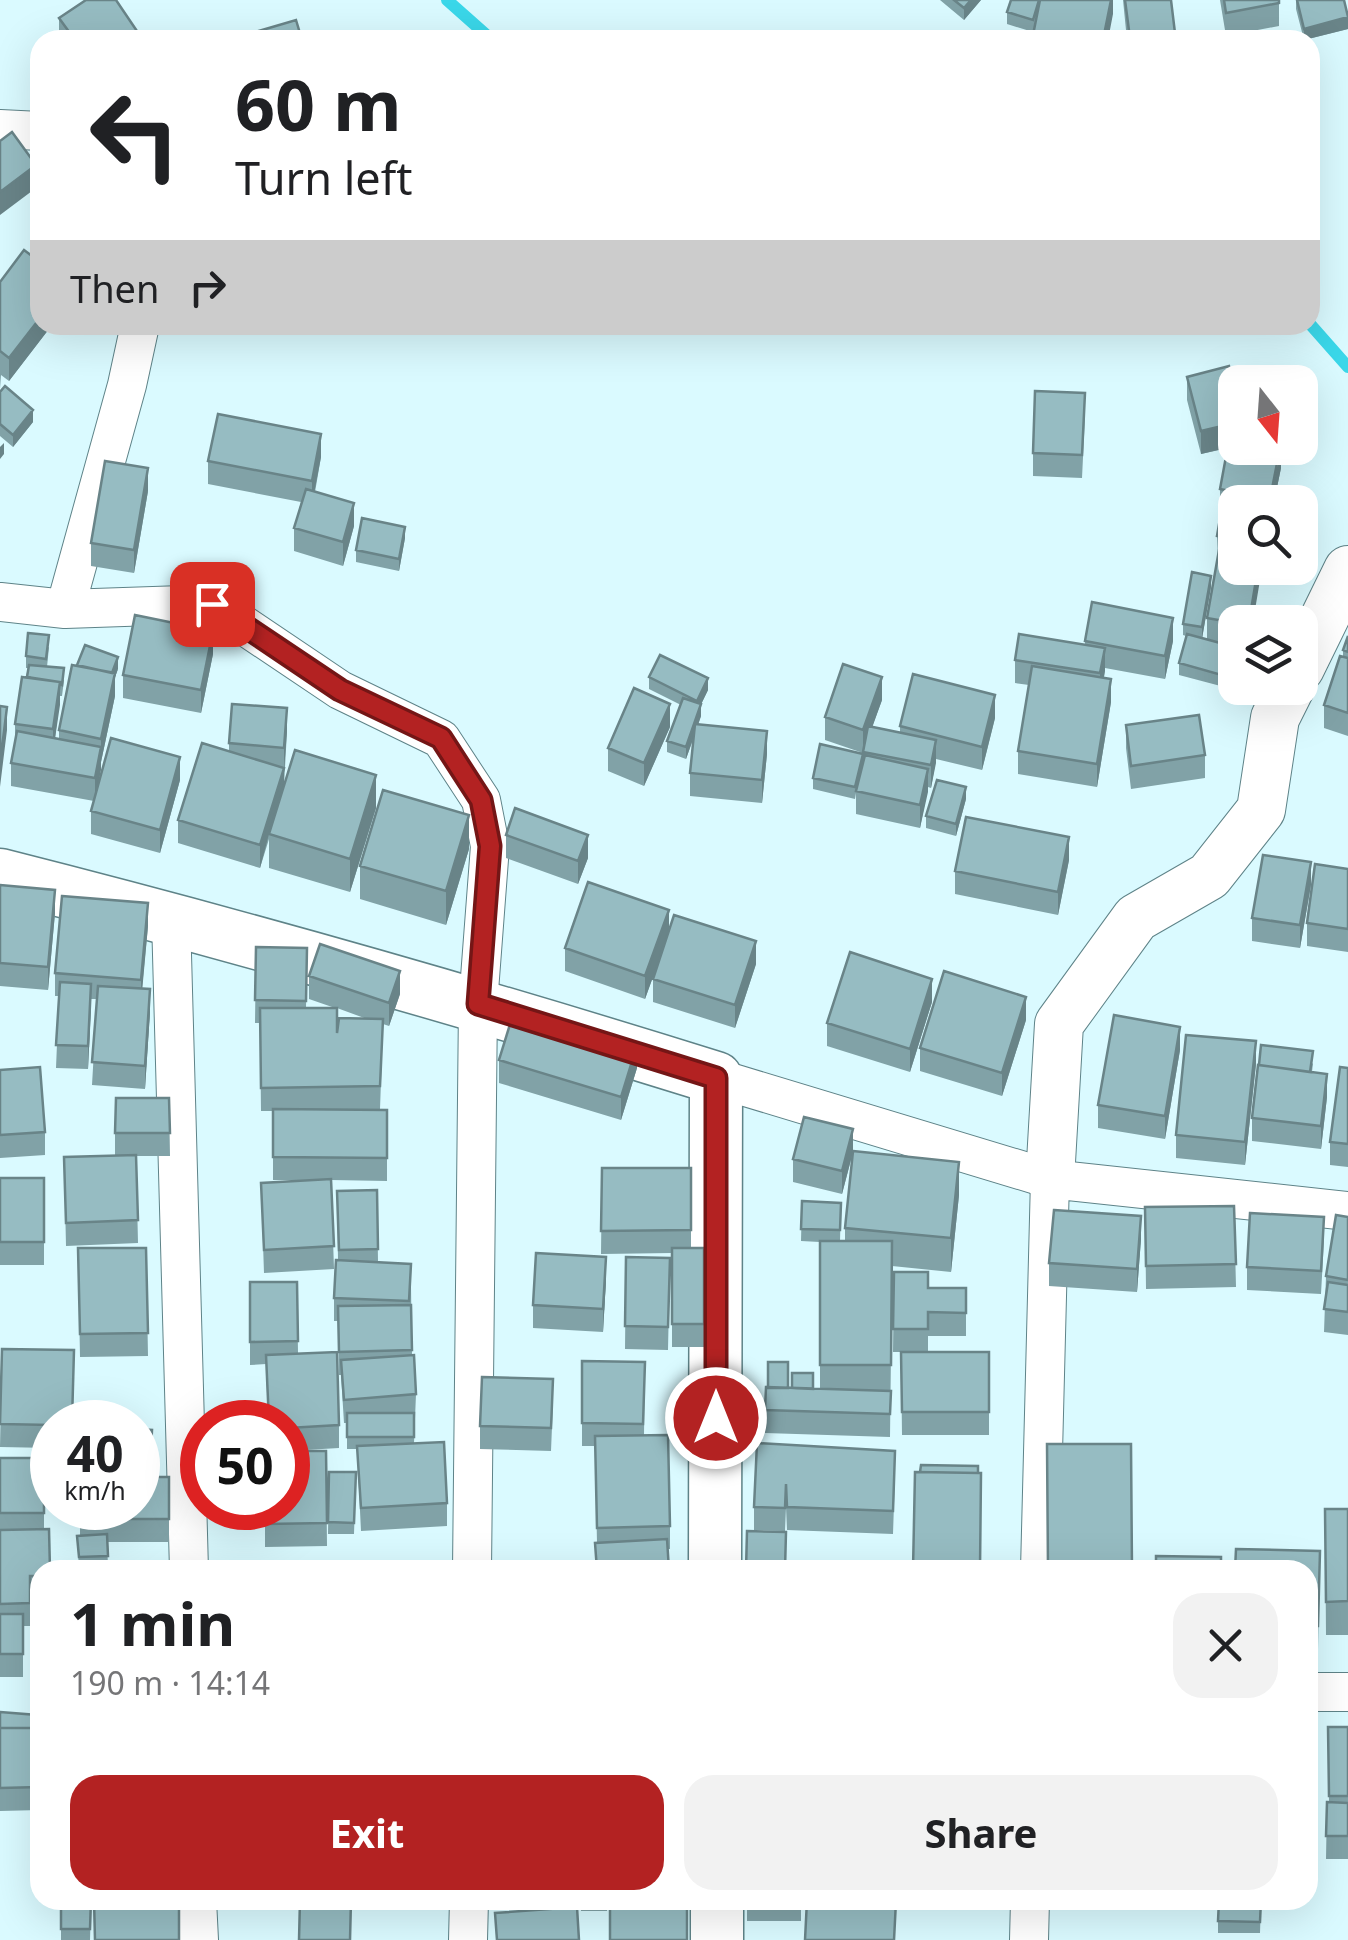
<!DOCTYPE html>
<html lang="en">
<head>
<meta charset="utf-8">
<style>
	body { margin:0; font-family:"Noto Sans",sans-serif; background:#f2f2f2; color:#202124; height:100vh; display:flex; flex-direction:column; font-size:38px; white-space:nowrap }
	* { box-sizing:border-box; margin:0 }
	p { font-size:32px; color:#757577 }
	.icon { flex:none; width:55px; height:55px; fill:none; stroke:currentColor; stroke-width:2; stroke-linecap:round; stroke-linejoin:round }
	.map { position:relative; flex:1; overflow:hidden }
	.sheet { position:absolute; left:30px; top:1560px; width:1288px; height:350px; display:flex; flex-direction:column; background:#fff; border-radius:30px; box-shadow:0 10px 40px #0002 }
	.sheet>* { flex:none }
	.banner { position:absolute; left:30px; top:30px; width:1290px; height:305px; border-radius:30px; box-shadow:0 10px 40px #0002; background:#fff; color:#202124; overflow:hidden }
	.needle { width:65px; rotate:163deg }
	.controls { position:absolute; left:1218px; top:365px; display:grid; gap:20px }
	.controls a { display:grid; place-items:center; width:100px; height:100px; border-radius:20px; background:#fff; box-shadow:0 10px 40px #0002; font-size:50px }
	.speed { position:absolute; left:30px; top:1400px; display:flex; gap:20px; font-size:50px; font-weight:700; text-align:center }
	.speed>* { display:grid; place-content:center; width:130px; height:130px; border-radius:50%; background:#fff; box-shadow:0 10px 40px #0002; line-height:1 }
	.speed small { font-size:25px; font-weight:400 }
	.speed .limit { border:15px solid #d22; background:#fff; color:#111 }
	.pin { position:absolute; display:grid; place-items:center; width:85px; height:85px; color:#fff; margin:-42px; border-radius:20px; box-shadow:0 5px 15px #0006 }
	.me { position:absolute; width:110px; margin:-55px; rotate:0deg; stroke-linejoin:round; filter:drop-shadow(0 0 8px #0008) }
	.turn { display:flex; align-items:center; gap:35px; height:210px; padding:0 40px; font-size:45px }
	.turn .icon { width:130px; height:130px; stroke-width:2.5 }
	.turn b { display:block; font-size:70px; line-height:85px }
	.then { display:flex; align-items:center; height:95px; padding:0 40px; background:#0003; gap:20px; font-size:38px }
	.round { display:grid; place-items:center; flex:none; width:105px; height:105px; border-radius:30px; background:#f2f2f2 }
	.overview { display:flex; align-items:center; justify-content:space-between; height:170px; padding:0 40px }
	h1 { font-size:60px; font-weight:700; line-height:75px }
	.button { display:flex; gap:20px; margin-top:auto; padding:20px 40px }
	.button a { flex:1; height:115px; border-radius:30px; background:#b32222; color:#fff; font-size:40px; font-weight:700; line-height:115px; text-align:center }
	.button a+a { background:#f2f2f2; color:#202124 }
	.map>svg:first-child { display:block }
</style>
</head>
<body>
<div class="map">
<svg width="1348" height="1940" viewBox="0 0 1348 1940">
	<rect width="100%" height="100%" fill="#dafaff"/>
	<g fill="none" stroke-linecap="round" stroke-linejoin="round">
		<path stroke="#3ad7e9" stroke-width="12" d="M447 0 492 40
			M1310 324 1348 367"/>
		<g stroke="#5e8388" stroke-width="40">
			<path id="minor" d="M0 129 40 131
				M0 602 65 609 212 604 340 690 441 739 481 800 490 846 478 1004 472 1570
				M65 609 127 385 140 325
				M171 918 189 1570
				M716 1078 1050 1179 1348 1211
				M1040 1570 1050 1179
				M1308 1692H1348
				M197 1900 199 1940
				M468 1940 469 1900
				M1029 1940 1030 1900"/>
		</g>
		<g stroke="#5e8388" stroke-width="50">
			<path id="tertiary" d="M1300 668 1348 570
				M1050 1179 1059 1024 1136 918 1209 876 1261 810 1275 718 1290 688"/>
		</g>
		<g stroke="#5e8388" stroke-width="55">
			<path id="secondary" d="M0 875C241 936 479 1004 716 1078L715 1570
				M717 1900V1940"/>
		</g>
		<use href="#minor" stroke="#fff" stroke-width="38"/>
		<use href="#tertiary" stroke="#fff" stroke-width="48"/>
		<use href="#secondary" stroke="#fff" stroke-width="52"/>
	</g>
	<path fill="#81a2a7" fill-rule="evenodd" d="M940 0H981L964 20Z
		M1113 0V14L1033 32 1007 24V12Z
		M1123 0H1171L1175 40H1127Z
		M1220 0H1279V26L1226 36Z
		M1296 0 1348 15V29L1304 40 1296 9Z
		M59 18 143 40H59Z
		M0 282 40 325H52L9 381 1 375 0 389Z
		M1187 377 1235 448 1281 468 1274 502H1235V568H1260V580L1235 622V646L1221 643 1235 647V678L1232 689 1179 675V663L1186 636 1183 635V624L1211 587 1202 638 1207 640V618L1218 559 1217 536 1221 512H1220V489L1228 448 1201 454 1187 400Z
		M0 392 33 422 13 447 0 436Z
		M1085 416 1082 478 1033 476V453Z
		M321 457 315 492 354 526 343 566 294 551V528L301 502 208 484V461Z
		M148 491 134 573 91 566V543Z
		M405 538 399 571 356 562V550Z
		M1348 636V736L1324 728V705L1343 657V650Z
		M1085 641H1173L1165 679 1105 668 1104 678 1111 702 1097 787 1018 774V751L1029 685 1015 683V660L1085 645Z
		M49 647 47 667 64 680 62 696H60L55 738 59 739V730L118 669 115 677V696L101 762 97 790 180 780 160 853 91 834V811L94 801 11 786V763L15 741V724L28 668H26V656Z
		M213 654 201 713 123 698V675Z
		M649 677 708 690 701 704V716L698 725 767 754 762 803 690 796V773L694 737 686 759 667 752V741L681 705 649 689Z
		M882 700 872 727 900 732V726L995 718 982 770 936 759 931 788 928 787 920 828 856 814V793L855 799 813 789V778L863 763V753L825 740V717Z
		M1126 725 1205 755V778L1131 789 1126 748Z
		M670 727 644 786 608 771V748Z
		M287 731 284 786 376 808 350 892 269 868V839L260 868 178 843V820L229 752V743Z
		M966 799 956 836 926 828V816Z
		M506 835 588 858 578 884 506 858Z
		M469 849 446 925 360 899V866Z
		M1069 860 1058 915 955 894V871Z
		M1348 869V952L1307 946V923Z
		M0 885 55 913 48 990 0 986Z
		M1311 885 1300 948 1252 941V918Z
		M148 926 142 988 150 1012 145 1089 92 1085 97 999H91L88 1069 56 1068 59 996H55V973Z
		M669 932 756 964 735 1028 653 1002V979L665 943 645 999 565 971V948Z
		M256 947 307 948 306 1008H335L309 999V976L400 994 389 1026 383 1024 380 1109H350L387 1110V1181L331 1180 334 1269 264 1273 261 1183 313 1180H273V1111H261L260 1023H255ZM337 1008 367 1019 337 1033Z
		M932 1002 910 1072 827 1046V1023Z
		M1026 1020 1002 1096 920 1071V1048Z
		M1180 1050 1165 1139 1098 1128V1105Z
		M499 1060 637 1068 621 1120 499 1083Z
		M1313 1063 1312 1072 1327 1097 1321 1149 1252 1141V1118Z
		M1256 1064 1245 1165 1176 1158V1135Z
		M1348 1068V1167L1330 1165V1142Z
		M0 1070 45 1132V1155L0 1158Z
		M169 1098 170 1156H136L138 1243 66 1246 64 1157 115 1156V1133Z
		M853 1152 842 1194 793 1182V1159Z
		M602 1168H691V1248H704V1347H672V1253L601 1254Z
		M0 1178H44V1265H0Z
		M377 1190 378 1262 411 1287 412 1355 416 1394 414 1443 447 1503V1526L361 1531 357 1449H347V1423H344L341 1375H339L338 1321H334V1298L338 1260 337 1191Z
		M959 1195 951 1272 892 1266 890 1437 765 1433 766 1387 820 1389V1242L801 1241 802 1201 841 1203 840 1241H845V1228Z
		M1234 1206 1236 1287 1146 1289 1145 1207Z
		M1348 1217V1335L1324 1332 1326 1276Z
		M1141 1239 1137 1292 1049 1286V1263Z
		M1324 1240 1321 1294 1247 1290V1267Z
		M78 1248H146L148 1356 80 1357Z
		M626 1257 670 1258 668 1350 625 1349Z
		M894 1272 928 1288H966V1336H928V1352H893Z
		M606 1280 603 1332 533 1328V1305Z
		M250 1282H297L298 1353 339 1425V1448L288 1451V1422H268L266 1364 250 1365Z
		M2 1349 52 1422V1448L0 1447Z
		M901 1352H989V1435H902Z
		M582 1361 645 1362 644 1435 670 1526V1549H668L669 1570H596L595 1543H597L595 1446H582Z
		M553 1402 551 1451 480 1449V1426Z
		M138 1429 152 1453 150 1477H169V1542H107L108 1567 79 1569 77 1536 80 1535V1508H138Z
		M326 1451 327 1546 265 1547V1508Z
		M0 1458H44V1529L40 1570V1599H30V1626H23V1677H0Z
		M329 1472H356L354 1534H328Z
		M895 1474 893 1534 787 1530 786 1507 785 1531 754 1530V1507Z
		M1325 1509H1348V1635H1326Z
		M1320 1551 1318 1649H1308V1570Z
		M0 1712 40 1728V1810L0 1811Z
		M1328 1727H1348V1859H1326L1327 1802H1329Z
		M1308 1772H1312L1310 1868H1308Z
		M61 1900H179L91 1905 90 1940H61Z
		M581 1900H608L607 1911H581Z
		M609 1900H683V1906L609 1920Z
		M747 1900H801V1921H747Z
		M1261 1900 1260 1933H1218V1921Z"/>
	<path fill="#698488" d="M971 0H981L964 20V8Z
		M1111 0H1113V14L1108 40H1103Z
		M1348 17V29L1304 40V29Z
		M36 165V188L0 215V192Z
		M40 318V325H52L9 381V358Z
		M33 410V422L13 447V435Z
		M1235 423V446L1201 454V431Z
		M321 434V457L312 504V481Z
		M4 443V454L0 459V447Z
		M1281 448V468L1274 502H1270Z
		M148 468V491L134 573V550Z
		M354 503V526L343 566V542Z
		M405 527V538L399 571V559Z
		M1258 568H1260V580L1253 622H1249Z
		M1211 576V587L1202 639V627Z
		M1173 618V641L1165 679V656Z
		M213 631V654L201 713V690Z
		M1105 648V671L1100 696V673Z
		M118 657V669L115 677V696L101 762V739L108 682Z
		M882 677V700L863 753V730Z
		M708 678V690L697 713V701Z
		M1111 679V702L1097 787V764Z
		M60 682V705L53 752V729Z
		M995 695V718L982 770V747Z
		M670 704V727L644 786V763Z
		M701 704V716L686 759V747Z
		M7 707V730L0 787V764Z
		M287 708V731L284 771V748Z
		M767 731V754L762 803V780Z
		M936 740V763L931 788V765Z
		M101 747V770L95 801V778Z
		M180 757V780L160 853V830Z
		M284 768V791L269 834 260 868V845Z
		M928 769V792L920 828V805Z
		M376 775V808L350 892V859Z
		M966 787V799L956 836V824Z
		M469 815V849L446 925V891Z
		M588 835V858L578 884V861Z
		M1069 837V860L1058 915V892Z
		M1311 862V885L1300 948V925Z
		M55 890V913L48 990V967Z
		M148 903V926L141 1003V980Z
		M669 910V933L645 999V976Z
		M756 941V964L735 1028V1005Z
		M400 971V994L389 1026V1003Z
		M932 979V1002L910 1072V1049Z
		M91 984V1007L88 1069V1046Z
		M150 989V1012L145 1089V1066Z
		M1026 997V1020L1002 1096V1073Z
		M1180 1027V1050L1165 1139V1116Z
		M1256 1041V1064L1245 1165V1142Z
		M637 1045V1068L621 1120V1097Z
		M1327 1074V1097L1321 1149V1126Z
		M853 1129V1152L842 1194V1171Z
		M959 1162V1195L951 1272V1238Z
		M1141 1216V1239L1137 1292V1269Z
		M606 1257V1280L603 1332V1309Z"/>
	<path fill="#96bcc2" stroke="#698488" stroke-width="2.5" d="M86 0H116L143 40H75L59 18Z
		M954 0H971L964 8Z
		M1011 0H1039L1033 20 1007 12Z
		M1040 0H1111L1103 40H1032Z
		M1125 0H1171L1175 33 1130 38Z
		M1224 0H1279V3L1226 13Z
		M1297 0H1344L1348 17 1304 29Z
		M296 20 302 40H254L252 33Z
		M12 132 36 165 0 192V141Z
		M24 250 40 262V318L9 358 0 351V282Z
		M1229 366 1235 390V423L1201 431 1187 377Z
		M5 386 33 410 13 435 0 424V392Z
		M1035 391 1085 393 1082 455 1033 453Z
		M218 414 321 434 312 481 208 461Z
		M1230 435 1235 436V448H1280L1270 499 1220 489Z
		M105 461 148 468 134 550 91 543Z
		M306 489 354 503 343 542 294 528Z
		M1224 495 1265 502H1235V539L1217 536Z
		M362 518 405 527 399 559 356 550Z
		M1219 550 1235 553V568H1258L1249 622 1235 623 1207 618Z
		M1192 572 1211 576 1202 627 1183 624Z
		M1092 602 1173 618 1165 656 1085 641Z
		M135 615 213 631 201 690 123 675Z
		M28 633 49 635 46 659 26 656Z
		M1019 634 1105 648 1100 673 1015 660Z
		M1187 634 1235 647V666L1232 678 1179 663Z
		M1348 636V652L1343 650Z
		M85 645 118 657 112 673 77 665Z
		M660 655 708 678 697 701 649 677Z
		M1340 656 1348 658V713L1324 705Z
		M843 664 882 677 863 730 825 717Z
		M29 665 64 668 62 685 60 684V682L27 677Z
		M72 665 115 673 101 739 59 730Z
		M1032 666 1111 679 1097 764 1018 751Z
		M913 674 995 695 982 747 900 726Z
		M22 677 60 682 53 729 15 724Z
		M634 688 670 704 644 763 608 748Z
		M683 698 701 704 686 747 667 741Z
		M232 704 287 708 284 748 229 743Z
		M0 706 7 707 0 764Z
		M1199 715 1205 755 1131 766 1126 725Z
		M695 724 767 731 762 780 690 773Z
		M868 726 936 740 931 765 863 752Z
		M17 731 101 747 95 778 11 763Z
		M111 738 180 757 160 830 91 811Z
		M202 743 284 768 260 845 178 820Z
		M820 744 863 754 855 787 813 778Z
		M295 750 376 775 350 859 269 834Z
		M865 755 928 769 920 805 856 791Z
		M937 780 966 787 956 824 926 816Z
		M383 790 469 815 446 891 360 866Z
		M515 808 588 835 578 861 506 835Z
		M966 817 1069 837 1058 892 955 871Z
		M1263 855 1311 862 1300 925 1252 918Z
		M1315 864 1348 869V929L1307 923Z
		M588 882 669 910 645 976 565 948Z
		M0 885 55 890 48 967 0 963Z
		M62 896 148 903 141 980 55 973Z
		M674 915 756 941 735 1005 653 979Z
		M320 944 400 971 389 1003 309 976Z
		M256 947 307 948 306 1001 255 1000Z
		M850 952 932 979 910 1049 827 1023Z
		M944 971 1026 997 1002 1073 920 1048Z
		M60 982 91 984 88 1046 56 1045Z
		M98 986 150 989 145 1066 92 1062Z
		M260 1008H337V1033L339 1018 383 1019 380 1086 261 1088Z
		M515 1008 637 1045 621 1097 499 1060Z
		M1114 1015 1180 1027 1165 1116 1098 1105Z
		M1186 1035 1256 1041 1245 1142 1176 1135Z
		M1261 1045 1313 1051 1310 1072 1259 1065Z
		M1258 1065 1327 1074 1321 1126 1252 1118Z
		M40 1067 45 1132 0 1135V1070Z
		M1340 1067 1348 1068V1144L1330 1142Z
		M116 1098H169L170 1133H115Z
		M273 1109 387 1110V1158L273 1157Z
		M804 1117 853 1129 842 1171 793 1159Z
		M853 1151 959 1162 951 1238 845 1228Z
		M136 1155 138 1220 66 1223 64 1157Z
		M602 1168H691V1230L601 1231Z
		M0 1178H44V1242H0Z
		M331 1179 334 1246 264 1250 261 1183Z
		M377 1190 378 1249 339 1250 337 1191Z
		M802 1201 841 1203 840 1230 801 1229Z
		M1234 1206 1236 1264 1146 1266 1145 1207Z
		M1054 1210 1141 1216 1137 1269 1049 1263Z
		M1250 1213 1324 1217 1321 1271 1247 1267Z
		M1336 1215 1348 1217V1280L1326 1276Z
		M820 1241H892L891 1365H820Z
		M78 1248H146L148 1333 80 1334Z
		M672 1248H704V1324H672Z
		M536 1253 606 1257 603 1309 533 1305Z
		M626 1257 670 1258 668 1327 625 1326Z
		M336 1260 411 1264 409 1301 334 1298Z
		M894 1272H928V1288H966V1313L928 1312V1329H893Z
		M250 1282H297L298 1341 250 1342Z
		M1328 1282 1348 1285V1312L1324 1309Z
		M411 1305 412 1350 339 1352 338 1306Z
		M2 1349 74 1350 72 1422H52V1425L0 1424Z
		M337 1352 339 1425 288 1428V1422H269L266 1355Z
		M901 1352H989V1412H902Z
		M414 1355 416 1394 344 1400 341 1360Z
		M582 1361 645 1362 643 1424 582 1423Z
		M768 1362H788V1388H768Z
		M792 1373H813V1389L792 1388Z
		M482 1377 553 1379 551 1428 480 1426Z
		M766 1387 891 1391 890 1414 765 1410Z
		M347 1413H414V1437H347Z
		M138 1429 152 1430 150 1471 138 1470Z
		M668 1435 670 1526 597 1528 595 1436Z
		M444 1442 447 1503 361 1508 357 1446Z
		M757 1443 895 1451 893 1511 787 1507 786 1484 785 1508 754 1507Z
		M1047 1444H1131L1132 1570H1048Z
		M288 1451H326L327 1523 265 1524V1508H288Z
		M0 1458H44V1513H0Z
		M921 1465 978 1466V1473L920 1472Z
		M329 1472H356L354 1523 328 1522Z
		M915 1472 981 1473 980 1570H913Z
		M138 1477H169V1519H80V1508H138Z
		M1325 1509H1348V1601L1326 1602Z
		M49 1529 50 1570H40V1576H30V1603L0 1604V1530Z
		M747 1531 786 1532 785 1570H746Z
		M107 1534 108 1556 79 1557 77 1536Z
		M667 1539 669 1570H597L595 1543Z
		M1236 1549 1320 1551 1318 1626H1308V1570H1235Z
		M1156 1556 1221 1557V1569L1156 1570Z
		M102 1569H160V1570H102Z
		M0 1614H23V1654H0Z
		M0 1712 37 1715 36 1728H0Z
		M1328 1727H1348V1796H1329Z
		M0 1728H40V1787L0 1788Z
		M1308 1772H1312L1310 1845H1308Z
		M1327 1802 1348 1803V1836H1326Z
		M61 1900H91L90 1929H61Z
		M94 1900H179V1940H95Z
		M300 1900H351L350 1940H299Z
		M807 1900 896 1901 894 1940H805Z
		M1219 1900H1261L1260 1922 1218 1921Z
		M687 1906V1940H610V1907Z
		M577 1907 579 1940H497L495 1913Z"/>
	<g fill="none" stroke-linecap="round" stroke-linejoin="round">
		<g stroke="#741616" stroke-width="25">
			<path id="route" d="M212 604 340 690 441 738 481 800 490 846 478 1004 716 1078V1418"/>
		</g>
		<use href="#route" stroke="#b32222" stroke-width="18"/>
	</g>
</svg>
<div class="controls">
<a><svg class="needle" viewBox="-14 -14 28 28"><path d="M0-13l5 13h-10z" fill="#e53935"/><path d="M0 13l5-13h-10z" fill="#757577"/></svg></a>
<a><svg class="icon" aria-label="search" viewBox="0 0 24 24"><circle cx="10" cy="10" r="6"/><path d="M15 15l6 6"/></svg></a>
<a><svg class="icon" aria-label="layers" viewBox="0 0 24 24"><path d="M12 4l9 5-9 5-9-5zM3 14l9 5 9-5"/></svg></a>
</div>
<div class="speed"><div>40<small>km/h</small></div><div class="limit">50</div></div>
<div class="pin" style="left:212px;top:604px;background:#d93025"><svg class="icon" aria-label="arrive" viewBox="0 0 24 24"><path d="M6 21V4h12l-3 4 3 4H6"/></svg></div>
<svg class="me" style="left:716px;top:1418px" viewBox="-20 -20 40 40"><circle r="17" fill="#b32222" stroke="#fff" stroke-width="3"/><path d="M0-11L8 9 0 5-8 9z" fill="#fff"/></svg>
<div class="banner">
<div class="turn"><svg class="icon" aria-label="left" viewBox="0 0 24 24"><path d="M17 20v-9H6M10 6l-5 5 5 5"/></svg><div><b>60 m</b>Turn left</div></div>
<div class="then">Then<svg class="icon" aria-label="right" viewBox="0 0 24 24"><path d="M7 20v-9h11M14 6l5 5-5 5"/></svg></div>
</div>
<section class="sheet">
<div class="overview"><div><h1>1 min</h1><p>190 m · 14:14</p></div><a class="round"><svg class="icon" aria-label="close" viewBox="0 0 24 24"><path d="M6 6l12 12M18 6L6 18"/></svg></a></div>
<div class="button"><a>Exit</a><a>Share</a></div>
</section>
</div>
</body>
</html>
